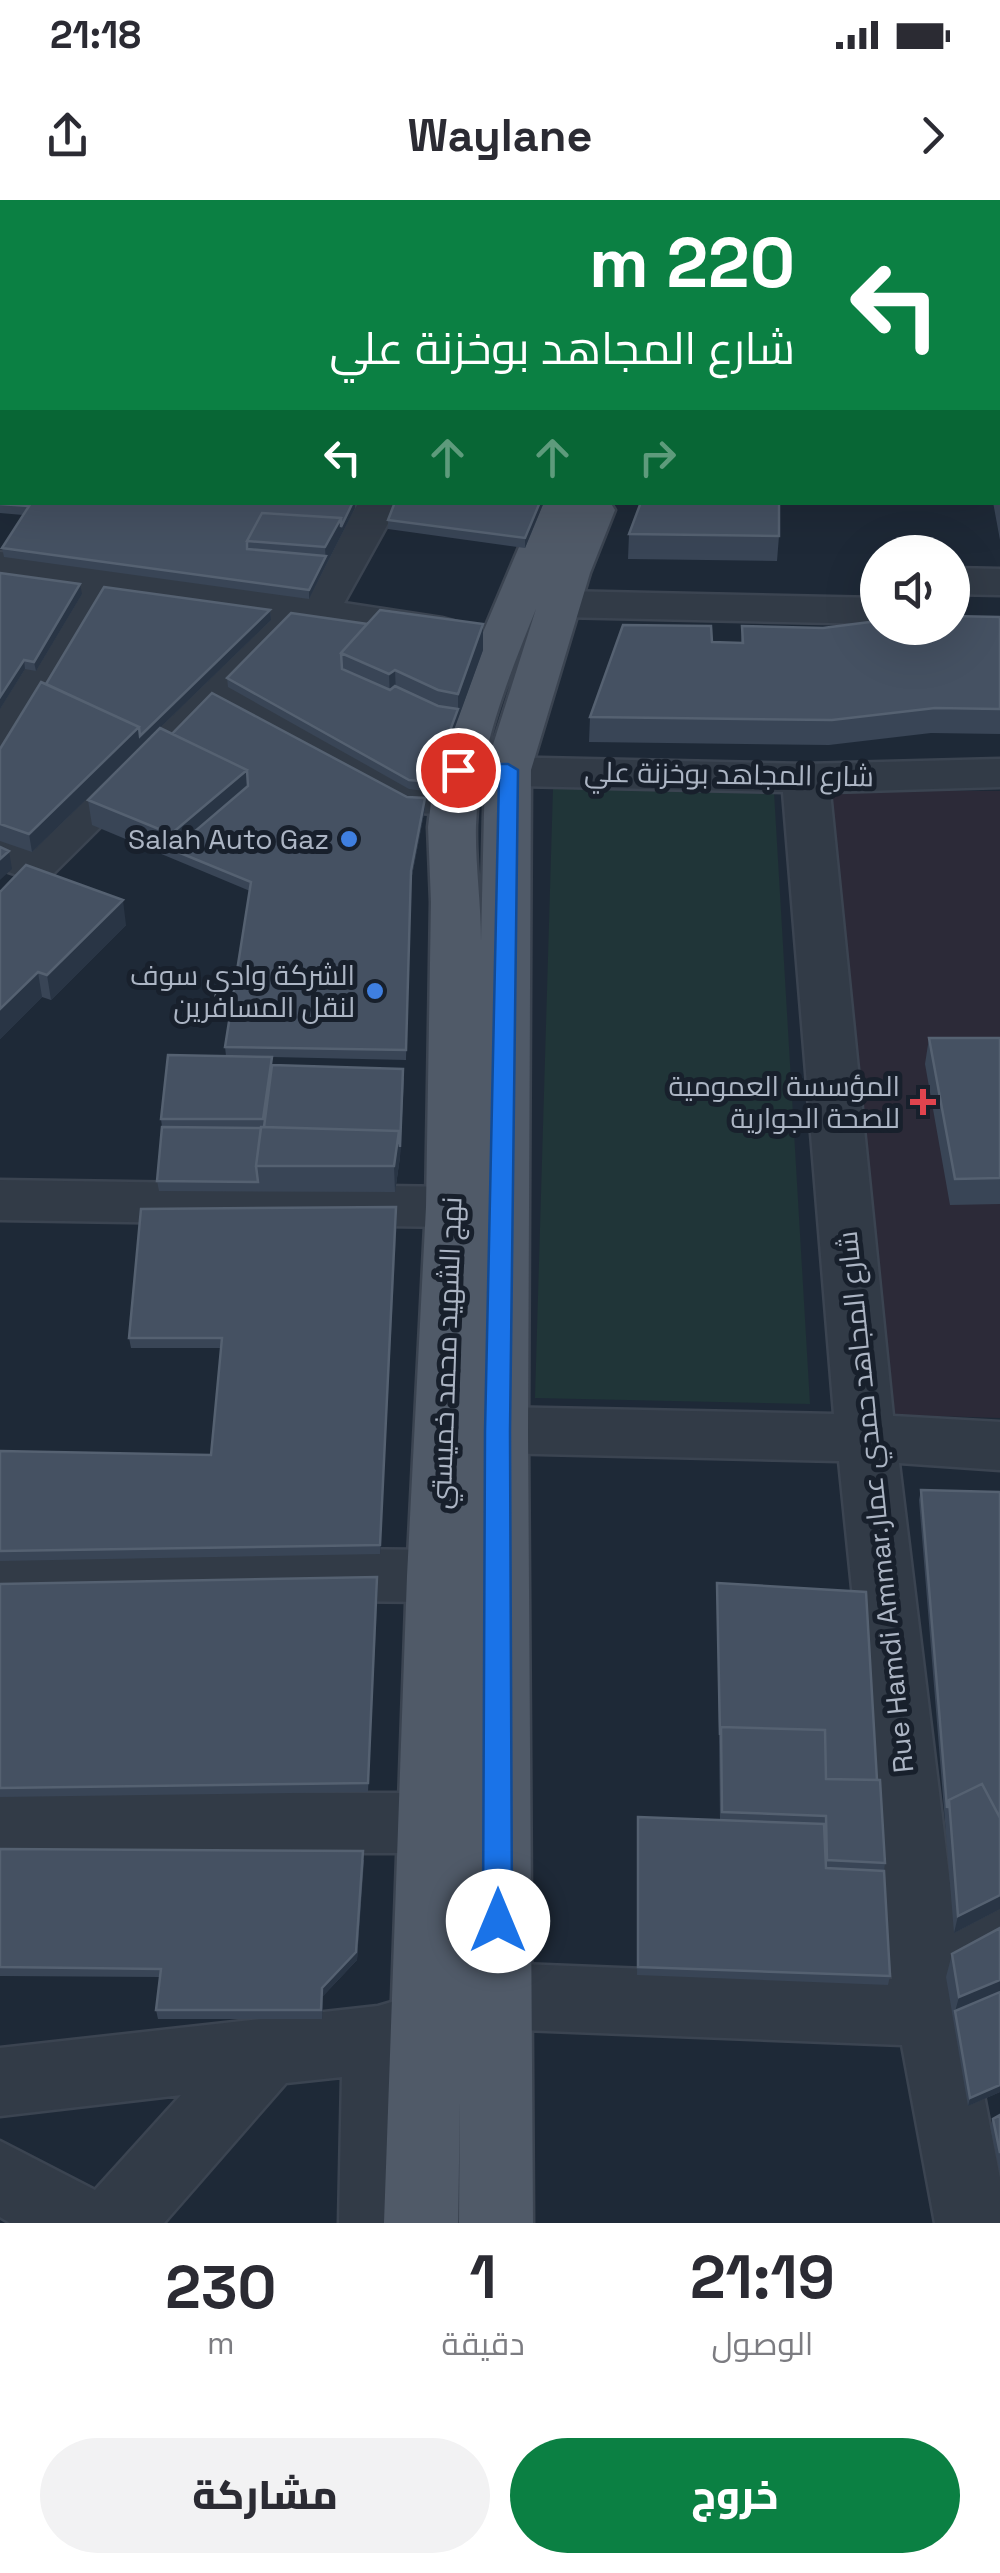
<!DOCTYPE html>
<html lang="ar">
<head>
<meta charset="utf-8">
<style>
	body { margin:0; font-family:"Space Grotesk",Cairo,sans-serif; background:#f2f2f3; color:#2b2b33; direction:rtl; height:100vh; display:flex; flex-direction:column; font-size:38px; white-space:nowrap }
	* { box-sizing:border-box; margin:0 }
	p { font-size:32px; color:#7c7c81 }
	.icon { flex:none; width:55px; height:55px; fill:none; stroke:currentColor; stroke-width:2; stroke-linecap:round; stroke-linejoin:round }
	.map { position:relative; height:2023px; overflow:hidden; direction:ltr }
	.drawer { display:flex; flex-direction:column; background:#fff; flex:1 }
	.drawer>* { flex:none }
	.top-card { position:absolute; left:0px; top:0px; width:1000px; height:305px; box-shadow:0 10px 40px #0002; direction:rtl; background:#0b8043; color:#fff; overflow:hidden }
	.controls { position:absolute; left:860px; top:335px; display:grid; gap:20px }
	.controls a { display:grid; place-items:center; width:110px; height:110px; border-radius:50%; background:#fff; box-shadow:0 10px 40px #0002; font-size:50px }
	.pin { position:absolute; display:grid; place-items:center; width:85px; height:85px; color:#fff; margin:-42px; border:5px solid #fff; border-radius:50%; box-shadow:0 2px 10px #0007 }
	.me { position:absolute; width:110px; margin:-55px; rotate:0deg; stroke-linejoin:round; filter:drop-shadow(0 0 8px #0008) }
	.turn { display:flex; align-items:center; gap:35px; height:210px; padding:0 40px; font-size:45px }
	.turn .icon { width:130px; height:130px; stroke-width:2.5 }
	.turn b { display:block; font-size:70px; line-height:85px }
	.lanes { display:flex; align-items:center; height:95px; padding:0 40px; background:#0003; justify-content:center; gap:50px; direction:ltr }
	.lanes .off { opacity:.35 }
	.eta { display:flex; justify-content:space-evenly; align-items:center; height:170px; text-align:center }
	.eta b { font-size:60px; font-weight:800; line-height:70px }
	.button { display:flex; gap:20px; margin-top:auto; padding:20px 40px }
	.button a { flex:1; height:115px; border-radius:60px; background:#0b8043; color:#fff; font-size:40px; font-weight:800; line-height:115px; text-align:center }
	.button a+a { background:#f2f2f3; color:#2b2b33 }
	.status { display:flex; justify-content:space-between; align-items:center; height:70px; padding:0 50px; background:#fff; direction:ltr }
	.status svg { height:28px; fill:currentColor }
	header { display:flex; justify-content:space-between; align-items:center; height:130px; padding:0 40px; background:#fff; font-size:45px; font-weight:800 }
	.map>svg:first-child { display:block }
</style>
</head>
<body>
<div class="status"><b>21:18</b><svg viewBox="0 0 49 12"><path d="M0 12V9h3v3zM5 12V6h3v6zM10 12V3h3v9zM15 12V0h3v12zM26 1h20v11H26zM47 4h2v5h-2z"/></svg></div>
<header><svg class="icon" aria-label="forward" viewBox="0 0 24 24"><path d="M9 5l7 7-7 7"/></svg>Waylane<svg class="icon" aria-label="share" viewBox="0 0 24 24"><path d="M12 15V3M7 8l5-5 5 5M5 13v7h14v-7"/></svg></header>
<div class="map">
<svg width="1000" height="2023" viewBox="0 0 1000 2023">
	<rect width="100%" height="100%" fill="#1e2937"/>
	<path fill="#2c2a38" d="M823 590 1000 591V1218L870 1214Z"/>
	<path fill="#203538" d="M553 588 774 592 810 1204 535 1198Z"/>
	<g fill="none" stroke-linecap="round" stroke-linejoin="round">
		<g stroke="#3b4451" stroke-width="5">
			<path id="minor" d="M242 0H282L284 2H244Z
				M576 0H617L619 2H578Z
				M359 302H400L344 403 442 418 457 422 464 431 457 440 442 444 305 424 239 489 412 582 418 583 442 560 458 556 805 564 1000 559V587L830 592 893 1216 1000 1222V1270L899 1263 954 1716 1000 1696V1762L962 1782 1000 1978V2023H935L902 1845 497 1829 472 1819 462 1796 472 1773 497 1763 892 1779 839 1261 453 1252 432 1245 423 1229 432 1213 453 1206 834 1214 783 592 470 585C459 596 450 610 434 613 386 621 261 538 215 513L51 676 34 681 0 669V636L27 644 262 417 117 395 16 552 0 556V507L78 389 0 378V352L294 396 308 390Z
				M952 368 1000 369V395L952 394Z
				M561 391 878 398V424L561 417 546 413 539 404 546 395Z
				M0 980 453 987 472 993 480 1007 472 1021 453 1027 0 1020Z
				M128 1347 438 1350 460 1358 469 1376 460 1394 438 1402 128 1399 0 1403V1351Z
				M0 1593H430L454 1602 463 1623 454 1644 430 1653H0Z
				M426 1792 451 1802 461 1825 451 1848 413 1862V2023H339L342 1877 286 1883 164 2023H10L0 2017V1941L95 1990 181 1895 0 1916V1848L378 1806Z"/>
		</g>
		<g stroke="#3b4451" stroke-width="5">
			<path id="major" d="M538 302H610L615 310 590 373 531 570 528 1231 533 2023H459L460 1901 458 2023H384L407 1376 426 1007 431 702 428 627 435 570 465 475ZM536 409 485 570 481 741C481 702 475 663 476 625 479 550 508 478 536 409Z"/>
		</g>
		<use href="#minor" fill="#323b47" fill-rule="evenodd"/>
		<use href="#major" fill="#505a68" fill-rule="evenodd"/>
	</g>
	<path fill="#394556" d="M324 0H587L593 2H324Z
		M746 0H856V2H745Z
		M1000 10V36H998V12Z
		M998 44H1000V83L998 82Z
		M998 260H1000V340L993 302H998Z
		M0 275 355 308 309 399 4 357 2 348 23 315 0 313Z
		M395 302H544L525 348 388 329V320Z
		M629 334 779 336 777 361 628 359Z
		M0 373 82 394 36 471 25 469 0 509Z
		M270 410 271 420 32 652 0 641V549L46 484Z
		M291 413 483 450 431 592 409 589 228 487 227 478Z
		M1000 417V534L931 533 829 545 589 542 590 517 741 443 742 426 823 428Z
		M172 534 407 597 425 598V608L411 681 406 860 272 857V865L404 878 400 957 395 992 159 991 157 981 162 927 161 919 226 856 225 847 250 691 92 625 88 600Z
		M0 692 126 725 51 800 42 797 0 839Z
		M929 838H1000V1004L950 1005 925 864Z
		M396 1007 380 1354 0 1361V1251L211 1255 221 1148H131L129 1138Z
		M921 1290 1000 1292V1709L954 1733 919 1300Z
		M377 1377 368 1592 0 1597V1384Z
		M717 1383 877 1580 885 1663 884 1671 890 1776 888 1785 637 1775 638 1626 720 1620Z
		M0 1649 364 1660 357 1760 323 1796 322 1819H158L156 1810 160 1777 0 1776Z
		M952 1754 1000 1892 968 1906 946 1777Z
		M1000 1915V1973L990 1926 993 1919Z"/>
	<path fill="#293545" d="M353 302H355V308L326 365 325 347 341 318Z
		M540 302H544L525 348V338Z
		M326 356V365L309 399V390Z
		M80 384 82 394 36 471 34 462Z
		M270 410 271 420 32 652 29 634 139 527Z
		M483 424V450L458 519V494Z
		M24 460 25 469 0 509V497Z
		M395 470 396 495 390 499 389 474Z
		M458 509V519L431 592V582Z
		M247 570 249 595 173 650 171 634Z
		M425 598V608L411 681 406 860 411 671Z
		M9 651 12 669 0 680V659Z
		M123 700 126 725 51 800 47 775Z
		M38 772 42 797 0 839V809Z
		M403 869 400 957 395 992 394 966Z
		M396 1007 397 1017 380 1354V1345Z
		M377 1377 378 1387 368 1592V1583Z
		M363 1651 357 1760 323 1796 322 1819V1788Z
		M1000 1695V1709L954 1733 958 1716Z
		M1000 1780V1799L955 1811 953 1819 959 1797Z
		M1000 1885V1892L968 1906 970 1898Z"/>
	<path fill="#455162" stroke="#556171" stroke-width="2.5" d="M336 0H472L478 2H342Z
		M472 0H587L593 2H478Z
		M746 0H811L810 2H745Z
		M0 32 2 34V50L0 52Z
		M998 44H1000V65L998 64Z
		M2 59V128H0V61Z
		M0 140 2 141V251L0 253Z
		M998 260H1000V295L998 283Z
		M2 272V302H353L341 327V318L262 313 247 341V349L326 356 309 390 2 348 29 306 0 304V275Z
		M395 302H540L525 338 388 320Z
		M641 302H779V336L629 334Z
		M262 313 341 318 325 347 247 341Z
		M0 373 80 384 34 462 24 460 0 497Z
		M104 387 270 410 140 536 139 527 46 484Z
		M380 410 483 424 458 494 438 490 395 470 389 474 341 453Z
		M291 413 367 424 341 453 342 469 390 490 395 486 438 506 458 509 431 582 409 580 227 478Z
		M952 416 1000 417V509L935 508 832 520 590 517 623 425 711 426 712 442 743 443 742 426 823 428 878 421V428H952Z
		M41 482 139 527 29 634 0 624V549Z
		M212 493 407 597 425 598 411 671 406 850 225 847 251 682 173 650 248 586 247 570 172 534Z
		M160 528 247 570 171 634 88 600Z
		M0 647 9 651 0 659Z
		M26 665 123 700 47 775 38 772 0 809V692Z
		M929 838H1000V978L955 979Z
		M168 855 272 857 263 919H161Z
		M272 865 403 869 400 947 399 931 264 927Z
		M162 927 261 928 256 966 258 982 157 981Z
		M261 927 399 931 394 966H256Z
		M396 1007 380 1345 0 1351V1251L211 1255 222 1138H129L141 1009Z
		M921 1290 1000 1292V1618L982 1584 949 1600 947 1608Z
		M377 1377 368 1583 0 1588V1384Z
		M717 1383 866 1392 877 1580 826 1579 825 1530 721 1527 720 1535Z
		M721 1527 825 1530 826 1579 880 1580 885 1663 827 1660 826 1616 722 1612Z
		M982 1584 1000 1618V1695L958 1716 949 1600Z
		M638 1617 824 1624 826 1668 884 1671 890 1776 638 1767Z
		M0 1649 363 1651 356 1752 322 1788 321 1810H156L161 1769 0 1767Z
		M1000 1728V1780L959 1797 952 1754Z
		M1000 1792V1885L970 1898 955 1811Z
		M1000 1915V1953L993 1919Z"/>
	<path fill="#1a73e8" stroke="#114b97" stroke-width="2.5" d="M458 564H508L518 570 510 1231 512 1721 508 1730 498 1734 487 1730 483 1721 485 1231 499 576 451 574 448 570Z"/>
	<g fill="#3f7fe0" stroke="#18202c" stroke-width="4">
		<circle cx="349" cy="639" r="10"/>
		<circle cx="375" cy="791" r="10"/>
	</g>
	<path fill="#e0444e" stroke="#18202c" stroke-width="4" d="M918 887h10v10h10v10h-10v10h-10v-10h-10v-10h10z"/>
	<g text-anchor="middle" dominant-baseline="central" stroke-width="10" stroke-linejoin="round" paint-order="stroke">
		<g font-size="28" fill="#acb5c4" stroke="#18202c">
			<text transform="translate(729 574) rotate(1)">شارع المجاهد بوخزنة علي</text>
			<text transform="translate(446 1153) rotate(-88)">نهج الشهيد محمد خميستي</text>
			<text transform="translate(875 1302) rotate(-96)">Rue Hamdi Ammar,شارع المجاهد حمدي عمار</text>
		</g>
		<g font-size="28" fill="#acb5c4" stroke="#18202c" text-anchor="end">
			<text x="329" y="639">Salah Auto Gaz</text>
			<text x="355" y="775">الشركة وادي سوف<tspan x="355" dy="32">لنقل المسافرين</tspan></text>
			<text x="900" y="886">المؤسسة العمومية<tspan x="900" dy="32">للصحة الجوارية</tspan></text>
		</g>
	</g>
</svg>
<div class="controls">
<a><svg class="icon" aria-label="sound" viewBox="0 0 24 24"><path d="M4 9h4l5-4v14l-5-4H4zM17 9q2 3 0 6"/></svg></a>
</div>
<div class="pin" style="left:458px;top:570px;background:#d93025"><svg class="icon" aria-label="arrive" viewBox="0 0 24 24"><path d="M6 21V4h12l-3 4 3 4H6"/></svg></div>
<svg class="me" style="left:498px;top:1721px" viewBox="-20 -20 40 40"><circle r="19" fill="#fff"/><path d="M0-13L10 11 0 6-10 11z" fill="#1a73e8"/></svg>
<div class="top-card">
<div class="turn"><svg class="icon" aria-label="left" viewBox="0 0 24 24"><path d="M17 20v-9H6M10 6l-5 5 5 5"/></svg><div><b>220 m</b>شارع المجاهد بوخزنة علي</div></div>
<div class="lanes"><svg class="icon" aria-label="left" viewBox="0 0 24 24"><path d="M17 20v-9H6M10 6l-5 5 5 5"/></svg><svg class="icon off" aria-label="ahead" viewBox="0 0 24 24"><path d="M12 20V5M6 11l6-6 6 6"/></svg><svg class="icon off" aria-label="ahead" viewBox="0 0 24 24"><path d="M12 20V5M6 11l6-6 6 6"/></svg><svg class="icon off" aria-label="right" viewBox="0 0 24 24"><path d="M7 20v-9h11M14 6l5 5-5 5"/></svg></div>
</div>
</div>
<section class="drawer">
<div class="eta">
<div><b>21:19</b><p>الوصول</p></div>
<div><b>1</b><p>دقيقة</p></div>
<div><b>230</b><p>m</p></div>
</div>
<div class="button"><a>خروج</a><a>مشاركة</a></div>
</section>
</body>
</html>
